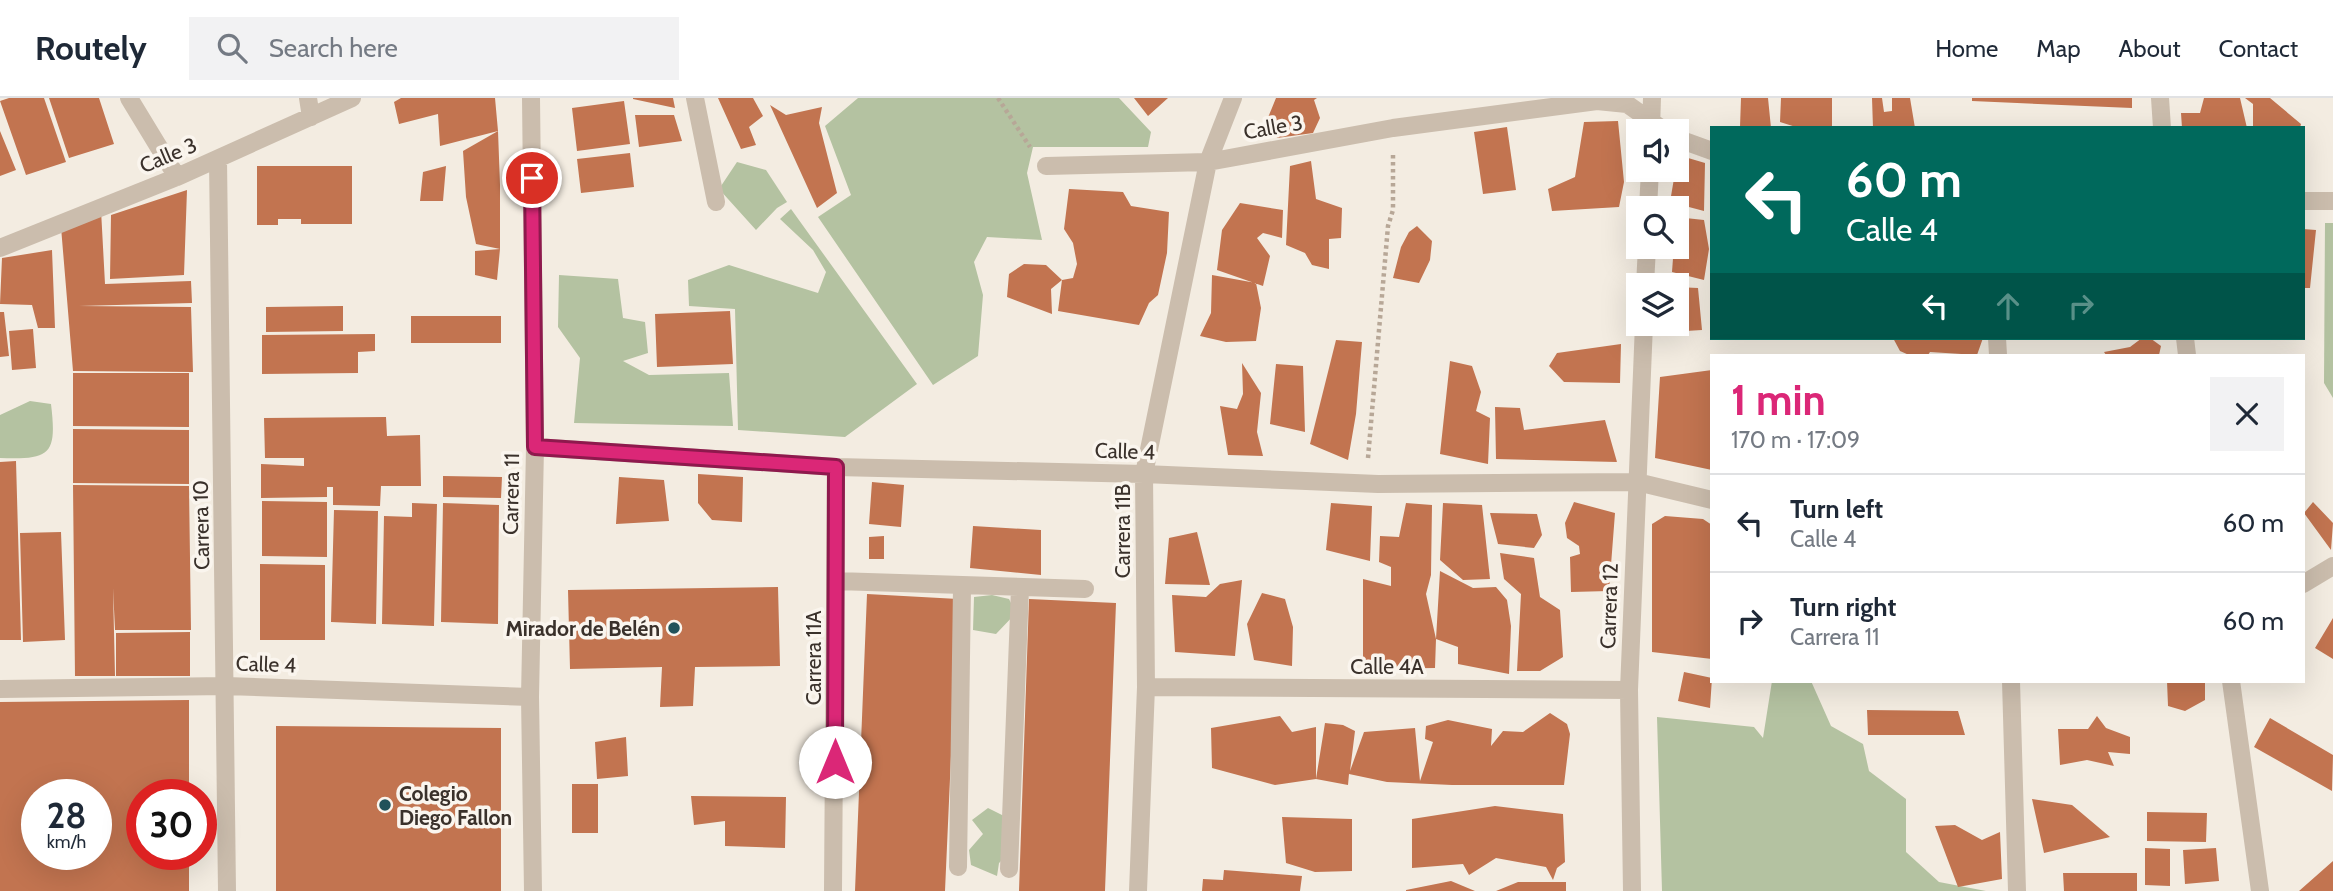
<!DOCTYPE html>
<html lang="en">
<head>
<meta charset="utf-8">
<style>
	body { margin:0; font-family:Cabin,sans-serif; background:#f2f2f3; color:#1f2937; height:100vh; display:flex; flex-direction:column; font-size:26px; white-space:nowrap }
	* { box-sizing:border-box; margin:0 }
	p { font-size:23px; color:#747a83 }
	.icon { flex:none; width:38px; height:38px; fill:none; stroke:currentColor; stroke-width:2; stroke-linecap:round; stroke-linejoin:round }
	.map { position:relative; flex:1; overflow:hidden }
	.details { position:absolute; left:1710px; top:256px; width:595px; height:329px; display:flex; flex-direction:column; background:#fff; border-radius:0px; box-shadow:0 7px 28px #0002 }
	.details>* { flex:none }
	.top-card { position:absolute; left:1710px; top:28px; width:595px; height:214px; border-radius:0px; box-shadow:0 7px 28px #0002; background:#00695c; color:#fff; overflow:hidden }
	.controls { position:absolute; left:1626px; top:21px; display:grid; gap:14px }
	.controls a { display:grid; place-items:center; width:63px; height:63px; border-radius:0px; background:#fff; box-shadow:0 7px 28px #0002; font-size:35px }
	.speed { position:absolute; left:21px; top:681px; display:flex; gap:14px; font-size:35px; font-weight:700; text-align:center }
	.speed>* { display:grid; place-content:center; width:91px; height:91px; border-radius:50%; background:#fff; box-shadow:0 7px 28px #0002; line-height:1 }
	.speed small { font-size:18px; font-weight:400 }
	.speed .limit { border:10px solid #d22; background:#fff; color:#111 }
	.pin { position:absolute; display:grid; place-items:center; width:60px; height:60px; color:#fff; margin:-30px; border:4px solid #fff; border-radius:50%; box-shadow:0 2px 7px #0007 }
	.me { position:absolute; width:77px; margin:-38px; rotate:0deg; stroke-linejoin:round; filter:drop-shadow(0 0 5px #0008) }
	.turn { display:flex; align-items:center; gap:24px; height:147px; padding:0 21px; font-size:32px }
	.turn .icon { width:91px; height:91px; stroke-width:2.5 }
	.turn b { display:block; font-size:49px; line-height:60px }
	.lanes { display:flex; align-items:center; height:66px; padding:0 21px; background:#0003; justify-content:center; gap:35px; direction:ltr }
	.lanes .off { opacity:.35 }
	.round { display:grid; place-items:center; flex:none; width:74px; height:74px; border-radius:0px; background:#f2f2f3 }
	.summary { display:flex; align-items:center; justify-content:space-between; height:119px; padding:0 21px }
	h1 { font-size:42px; font-weight:700; line-height:52px; color:#db2777 }
	ul { padding:0; list-style:none }
	li { display:flex; align-items:center; gap:21px; height:98px; padding:0 21px; border-top:2px solid #e0e1e3 }
	li div { flex:1 }
	li b { display:block; font-size:26px }
	li em { font-style:normal }
	header { display:flex; align-items:center; gap:42px; box-sizing:border-box; height:98px; padding:0 35px; background:#fff; border-bottom:2px solid #e0e1e3 }
	header strong { font-size:33px }
	nav { display:flex; gap:38px; margin-inline-start:auto; font-size:24px }
	.search { width:490px; height:63px; background:#f2f2f3; display:flex; align-items:center; gap:18px; box-sizing:border-box; padding:0 24px; border-radius:0px; color:#747a83; font-size:26px }
	.map>svg:first-child { display:block }
</style>
</head>
<body>
<header>
<strong>Routely</strong>
<div class="search"><svg class="icon" aria-label="search" viewBox="0 0 24 24"><circle cx="10" cy="10" r="6"/><path d="M15 15l6 6"/></svg>Search here</div>
<nav><a>Home</a><a>Map</a><a>About</a><a>Contact</a></nav>
</header>
<div class="map">
<svg width="2333" height="793" viewBox="0 0 2333 793">
	<rect width="100%" height="100%" fill="#f3ece1"/>
	<path fill="#b4c2a1" d="M858 0H1119L1151 34 1148 49H1033L1027 75 1042 142 987 139 974 164 983 197 978 258 933 287 818 119 851 97 825 28Z
		M737 64 766 72 787 104 777 110 756 132 719 91Z
		M791 111 917 286 845 339 738 332 735 211 689 208 688 182 729 167 818 195 826 174 813 152 780 121Z
		M2325 125H2333V300L2324 285Z
		M559 177 618 181 623 220 645 224 648 255 623 263 649 277 729 275 733 328 574 325 580 260 558 229Z
		M30 303 51 306C57 356 51 362 0 360V317Z
		M992 497 1009 501 1016 515 996 536 973 532 974 499Z
		M1772 583H1811L1831 628 1863 646 1869 673 1906 701V754L1939 784 1986 793H1662L1657 619 1754 629 1763 640Z
		M988 710 1010 721 1011 753 999 765 997 778 971 767 969 752 983 736 972 722Z"/>
	<path fill="#c27450" fill-rule="evenodd" d="M9 0H44L66 64 26 77 0 3Z
		M49 0H99L114 46 69 60Z
		M401 0H495L498 33 500 87V151L476 146 466 99 463 53 498 33 440 48 438 16 399 26 394 4Z
		M633 0H673L675 10 633 1Z
		M718 0H753L763 18 749 29 756 47 741 51Z
		M1134 0H1168L1148 18Z
		M1276 0H1317L1314 2 1320 20 1313 35 1277 40 1267 22Z
		M1741 0H1768L1771 30 1740 29Z
		M1781 0H1832V30H1799L1780 24Z
		M1872 0H1882L1884 14 1892 13V0H1910L1915 30H1873Z
		M1972 0H2132V10L1972 3Z
		M2204 0H2240L2247 30H2182L2181 15H2200Z
		M2245 0H2270L2301 26 2300 30H2253V6Z
		M624 3 630 46 577 53 572 10Z
		M770 7 786 17 822 9 819 25 837 95 817 110Z
		M635 17H674L682 43 639 49Z
		M1618 23 1624 84 1619 109 1552 113 1548 91 1575 79 1584 24Z
		M1507 29 1516 92 1483 96 1474 34Z
		M0 33 16 72 0 78Z
		M630 55 634 89 581 95 577 61Z
		M1678 57 1705 65 1704 113 1670 104Z
		M1311 63 1316 101 1342 110 1341 140 1329 141V171L1312 167 1305 155 1286 147 1290 68Z
		M257 68H352V126H301V121H278V127H257Z
		M446 68 443 103H420L423 74Z
		M1069 91 1123 94 1131 108 1169 114 1167 155 1158 197 1149 205 1139 227 1058 213 1062 182 1073 180 1077 166 1073 145 1064 131Z
		M187 92 184 177 110 181 111 117Z
		M1240 105 1283 112 1282 140 1263 135 1257 140 1270 158 1263 188 1217 172 1222 132Z
		M101 112 105 186 191 183 192 205 79 208 191 209 193 274 73 273 61 129Z
		M1676 119 1704 122 1709 151 1704 182 1672 174Z
		M1417 128 1432 143 1430 162 1419 185 1393 180 1401 149 1409 134Z
		M2303 131 2316 132 2310 190H2303Z
		M500 151 497 182 475 177V153Z
		M52 152 55 230H38L32 207 0 206 2 160Z
		M1024 166 1046 167 1062 182 1051 191 1052 216 1007 199 1009 176Z
		M1212 177 1256 185 1261 210 1256 243 1226 244 1200 238 1211 215Z
		M1676 189 1698 190 1702 232 1670 234V226H1676Z
		M343 208V233L266 234V209Z
		M730 213 733 266 657 269 655 216Z
		M0 214H4L9 258 0 259Z
		M411 218H501V245H411Z
		M33 231 36 270 12 272 9 233Z
		M375 236V253L358 254V275L262 276V237Z
		M1893 240H1983L1977 257 1930 254 1928 257H1909L1900 253Z
		M2142 240H2150L2161 248 2159 257H2106L2104 254 2130 249Z
		M1336 242 1362 244 1356 316 1348 362 1310 346Z
		M1621 246 1620 285 1564 284 1549 268 1557 255Z
		M1450 263 1472 268 1481 294 1476 313 1490 320 1488 366 1440 356Z
		M1242 265 1261 295 1257 334 1263 358 1228 357 1220 308 1237 311 1243 296Z
		M1276 266 1303 268 1305 334 1270 326Z
		M1712 272V372L1655 360 1660 279Z
		M73 275H189V329L73 328Z
		M1495 309 1520 310 1524 332 1605 322 1617 364 1496 361Z
		M386 319 387 338 420 337 421 388H381L380 408 333 407V389H327V399L261 400V366L304 368V360H265L264 320Z
		M73 331 189 332V386L73 385Z
		M16 363 21 542H0V364Z
		M698 376 743 379 742 424 712 422 698 405Z
		M443 378 502 379 501 400 443 399Z
		M619 379 664 382 669 423 616 426Z
		M872 384 904 387 901 429 869 426Z
		M73 387 189 388 191 532H115L113 490 115 578H75Z
		M262 403 327 404V459L262 458Z
		M1574 404 1615 415 1609 493 1571 494 1570 459 1580 456 1579 448 1567 440 1565 425Z
		M2313 404 2333 425 2331 452 2304 415Z
		M412 405 437 406 434 528 382 526 384 418 412 419Z
		M443 405 499 407 498 526 441 524Z
		M1331 405 1372 408 1370 463 1326 452Z
		M1406 405 1432 407 1431 477 1426 496 1436 541 1435 570 1363 571V481L1391 488V469L1379 464 1380 438 1399 439Z
		M1443 405 1482 407 1490 481 1463 482 1440 462Z
		M334 412 378 413 376 526 331 524Z
		M1490 415 1537 416 1542 437 1534 450 1498 446Z
		M1665 418 1703 421 1712 427V561L1652 554V426Z
		M973 428 1041 432V477L970 470Z
		M61 434 65 542 23 544 20 435Z
		M1197 434 1210 487 1165 486 1169 440Z
		M884 438V461H869V439Z
		M1500 455 1534 460 1540 499 1560 512 1563 559 1540 573H1517L1521 496 1504 481Z
		M260 466 325 467V542H260Z
		M1440 473 1473 490 1496 489 1507 502 1511 528 1509 576 1458 566V549L1436 541Z
		M1242 482 1235 558 1175 554 1172 497 1206 499 1220 486Z
		M778 489 780 568 695 569 693 608 660 609 662 569 570 571 568 492Z
		M1262 495 1285 501 1293 529 1292 568 1254 562 1247 526Z
		M867 496 958 501 945 793H855Z
		M1029 501 1116 505 1105 793H1019Z
		M2333 520V561L2315 550Z
		M190 534V578H116V535Z
		M1684 574 1712 580 1710 610 1678 603Z
		M2167 583H2205V602L2185 613 2168 608Z
		M189 602V696H142V756H189V793H0V604ZM37 696H96V756H37Z
		M1867 612 1958 613 1965 637H1868Z
		M1550 615 1567 626 1570 636 1564 687H1452L1387 684 1349 676 1348 687 1316 681 1275 687 1212 670 1211 630 1280 618 1292 634 1316 629V681L1325 625 1343 627 1355 633 1350 673 1364 634 1415 630 1420 683 1433 644 1425 641 1426 628 1448 622 1492 631 1491 648 1503 633 1523 634Z
		M2097 618 2106 630 2130 639V656L2108 654 2114 668 2087 662 2060 667 2058 631H2088Z
		M2270 620 2333 657 2332 693 2254 649Z
		M276 628 501 630V793H276Z
		M626 639 628 678 597 681 595 644Z
		M572 686H598V735H572Z
		M691 698 786 699 785 750 725 748V723L694 727Z
		M2032 701 2072 707 2110 739 2044 755Z
		M1495 708 1563 716 1565 764 1557 770 1553 782 1546 769 1496 760 1469 777 1463 766 1412 770V721Z
		M2147 714 2207 715 2206 744 2147 743Z
		M1282 719 1352 721V773L1315 774 1286 765Z
		M1955 727 1982 742 2000 734 2002 781 1958 789 1935 728Z
		M2145 750 2170 751V788L2145 787Z
		M2216 750 2219 783 2185 786 2183 752Z
		M2333 763V793H2299Z
		M1224 772 1302 778 1300 793H1202L1203 781 1223 782Z
		M2063 775H2137V793H2064Z
		M1451 783 1475 793H1406V792Z
		M1518 784H1566V793H1496Z"/>
	<g fill="none" stroke-linecap="round" stroke-linejoin="round">
		<path stroke="#b7a797" stroke-width="4.5" stroke-dasharray="3.5 3.5" stroke-linecap="butt" d="M998 0 1030 49
			M1368 360 1388 128 1393 112V55"/>
		<path stroke="#cbbdad" stroke-width="18" d="M129 0 177 79
			M308 0 311 19
			M531 0 535 349 530 599 533 793
			M695 0 716 104
			M2160 0 2162 30
			M1651 31 1652 0
			M1676 40 1712 53
			M218 61 227 793
			M1046 68 1208 64 1393 30 1597 3 1627 6 1665 33
			M2303 103H2333
			M1648 110 1650 72
			M0 150 177 79 352 0
			M1645 187 1647 149
			M1997 240 1998 257
			M2185 240 2187 257
			M535 349 836 369 1144 376 1378 386 1637 384 1712 402
			M836 483 1085 491
			M2303 486 2333 468
			M2011 583 2017 793
			M2231 583 2260 793
			M1146 589 1629 592
			M0 591 226 588 530 599
			M958 769 962 489
			M1009 771 1020 490
			M833 793 836 369
			M1138 793 1146 589 1144 376 1208 64 1233 0
			M1632 793 1629 592 1644 226"/>
	</g>
	<g fill="none" stroke-linecap="round" stroke-linejoin="round">
		<g stroke="#8e194d" stroke-width="18">
			<path id="route" d="M532 80 535 349 836 369 835 664"/>
		</g>
		<use href="#route" stroke="#db2777" stroke-width="12"/>
	</g>
	<g fill="#21525a" stroke="#faf5ee" stroke-width="2.5">
		<circle cx="674" cy="530" r="7"/>
		<circle cx="385" cy="707" r="7"/>
	</g>
	<g text-anchor="middle" dominant-baseline="central" stroke-width="7" stroke-linejoin="round" paint-order="stroke">
		<g font-size="21" fill="#3a312b" stroke="#faf5ee">
			<text transform="translate(1273 29) rotate(-10)">Calle 3</text>
			<text transform="translate(168 57) rotate(-23)">Calle 3</text>
			<text transform="translate(1125 353) rotate(2)">Calle 4</text>
			<text transform="translate(511 396) rotate(-89)">Carrera 11</text>
			<text transform="translate(201 427) rotate(-91)">Carrera 10</text>
			<text transform="translate(1122 433) rotate(-90)">Carrera 11B</text>
			<text transform="translate(1609 508) rotate(-88)">Carrera 12</text>
			<text transform="translate(813 560) rotate(-90)">Carrera 11A</text>
			<text transform="translate(266 566) rotate(2)">Calle 4</text>
			<text x="1387" y="568">Calle 4A</text>
		</g>
		<g font-size="21" font-weight="bold" fill="#3a312b" stroke="#faf5ee" text-anchor="end">
			<text x="660" y="530">Mirador de Belén</text>
			<text x="399" y="695" text-anchor="start">Colegio<tspan x="399" dy="24">Diego Fallon</tspan></text>
		</g>
	</g>
</svg>
<div class="controls">
<a><svg class="icon" aria-label="sound" viewBox="0 0 24 24"><path d="M4 9h4l5-4v14l-5-4H4zM17 9q2 3 0 6"/></svg></a>
<a><svg class="icon" aria-label="search" viewBox="0 0 24 24"><circle cx="10" cy="10" r="6"/><path d="M15 15l6 6"/></svg></a>
<a><svg class="icon" aria-label="layers" viewBox="0 0 24 24"><path d="M12 4l9 5-9 5-9-5zM3 14l9 5 9-5"/></svg></a>
</div>
<div class="speed"><div>28<small>km/h</small></div><div class="limit">30</div></div>
<div class="pin" style="left:532px;top:80px;background:#d93025"><svg class="icon" aria-label="arrive" viewBox="0 0 24 24"><path d="M6 21V4h12l-3 4 3 4H6"/></svg></div>
<svg class="me" style="left:835px;top:664px" viewBox="-20 -20 40 40"><circle r="19" fill="#fff"/><path d="M0-13L10 11 0 6-10 11z" fill="#db2777"/></svg>
<div class="top-card">
<div class="turn"><svg class="icon" aria-label="left" viewBox="0 0 24 24"><path d="M17 20v-9H6M10 6l-5 5 5 5"/></svg><div><b>60 m</b>Calle 4</div></div>
<div class="lanes"><svg class="icon" aria-label="left" viewBox="0 0 24 24"><path d="M17 20v-9H6M10 6l-5 5 5 5"/></svg><svg class="icon off" aria-label="ahead" viewBox="0 0 24 24"><path d="M12 20V5M6 11l6-6 6 6"/></svg><svg class="icon off" aria-label="right" viewBox="0 0 24 24"><path d="M7 20v-9h11M14 6l5 5-5 5"/></svg></div>
</div>
<section class="details">
<div class="summary"><div><h1>1 min</h1><p>170 m · 17:09</p></div><a class="round"><svg class="icon" aria-label="close" viewBox="0 0 24 24"><path d="M6 6l12 12M18 6L6 18"/></svg></a></div>
<ul>
<li><svg class="icon" aria-label="left" viewBox="0 0 24 24"><path d="M17 20v-9H6M10 6l-5 5 5 5"/></svg><div><b>Turn left</b><p>Calle 4</p></div><em>60 m</em></li>
<li><svg class="icon" aria-label="right" viewBox="0 0 24 24"><path d="M7 20v-9h11M14 6l5 5-5 5"/></svg><div><b>Turn right</b><p>Carrera 11</p></div><em>60 m</em></li>
</ul>
</section>
</div>
</body>
</html>
